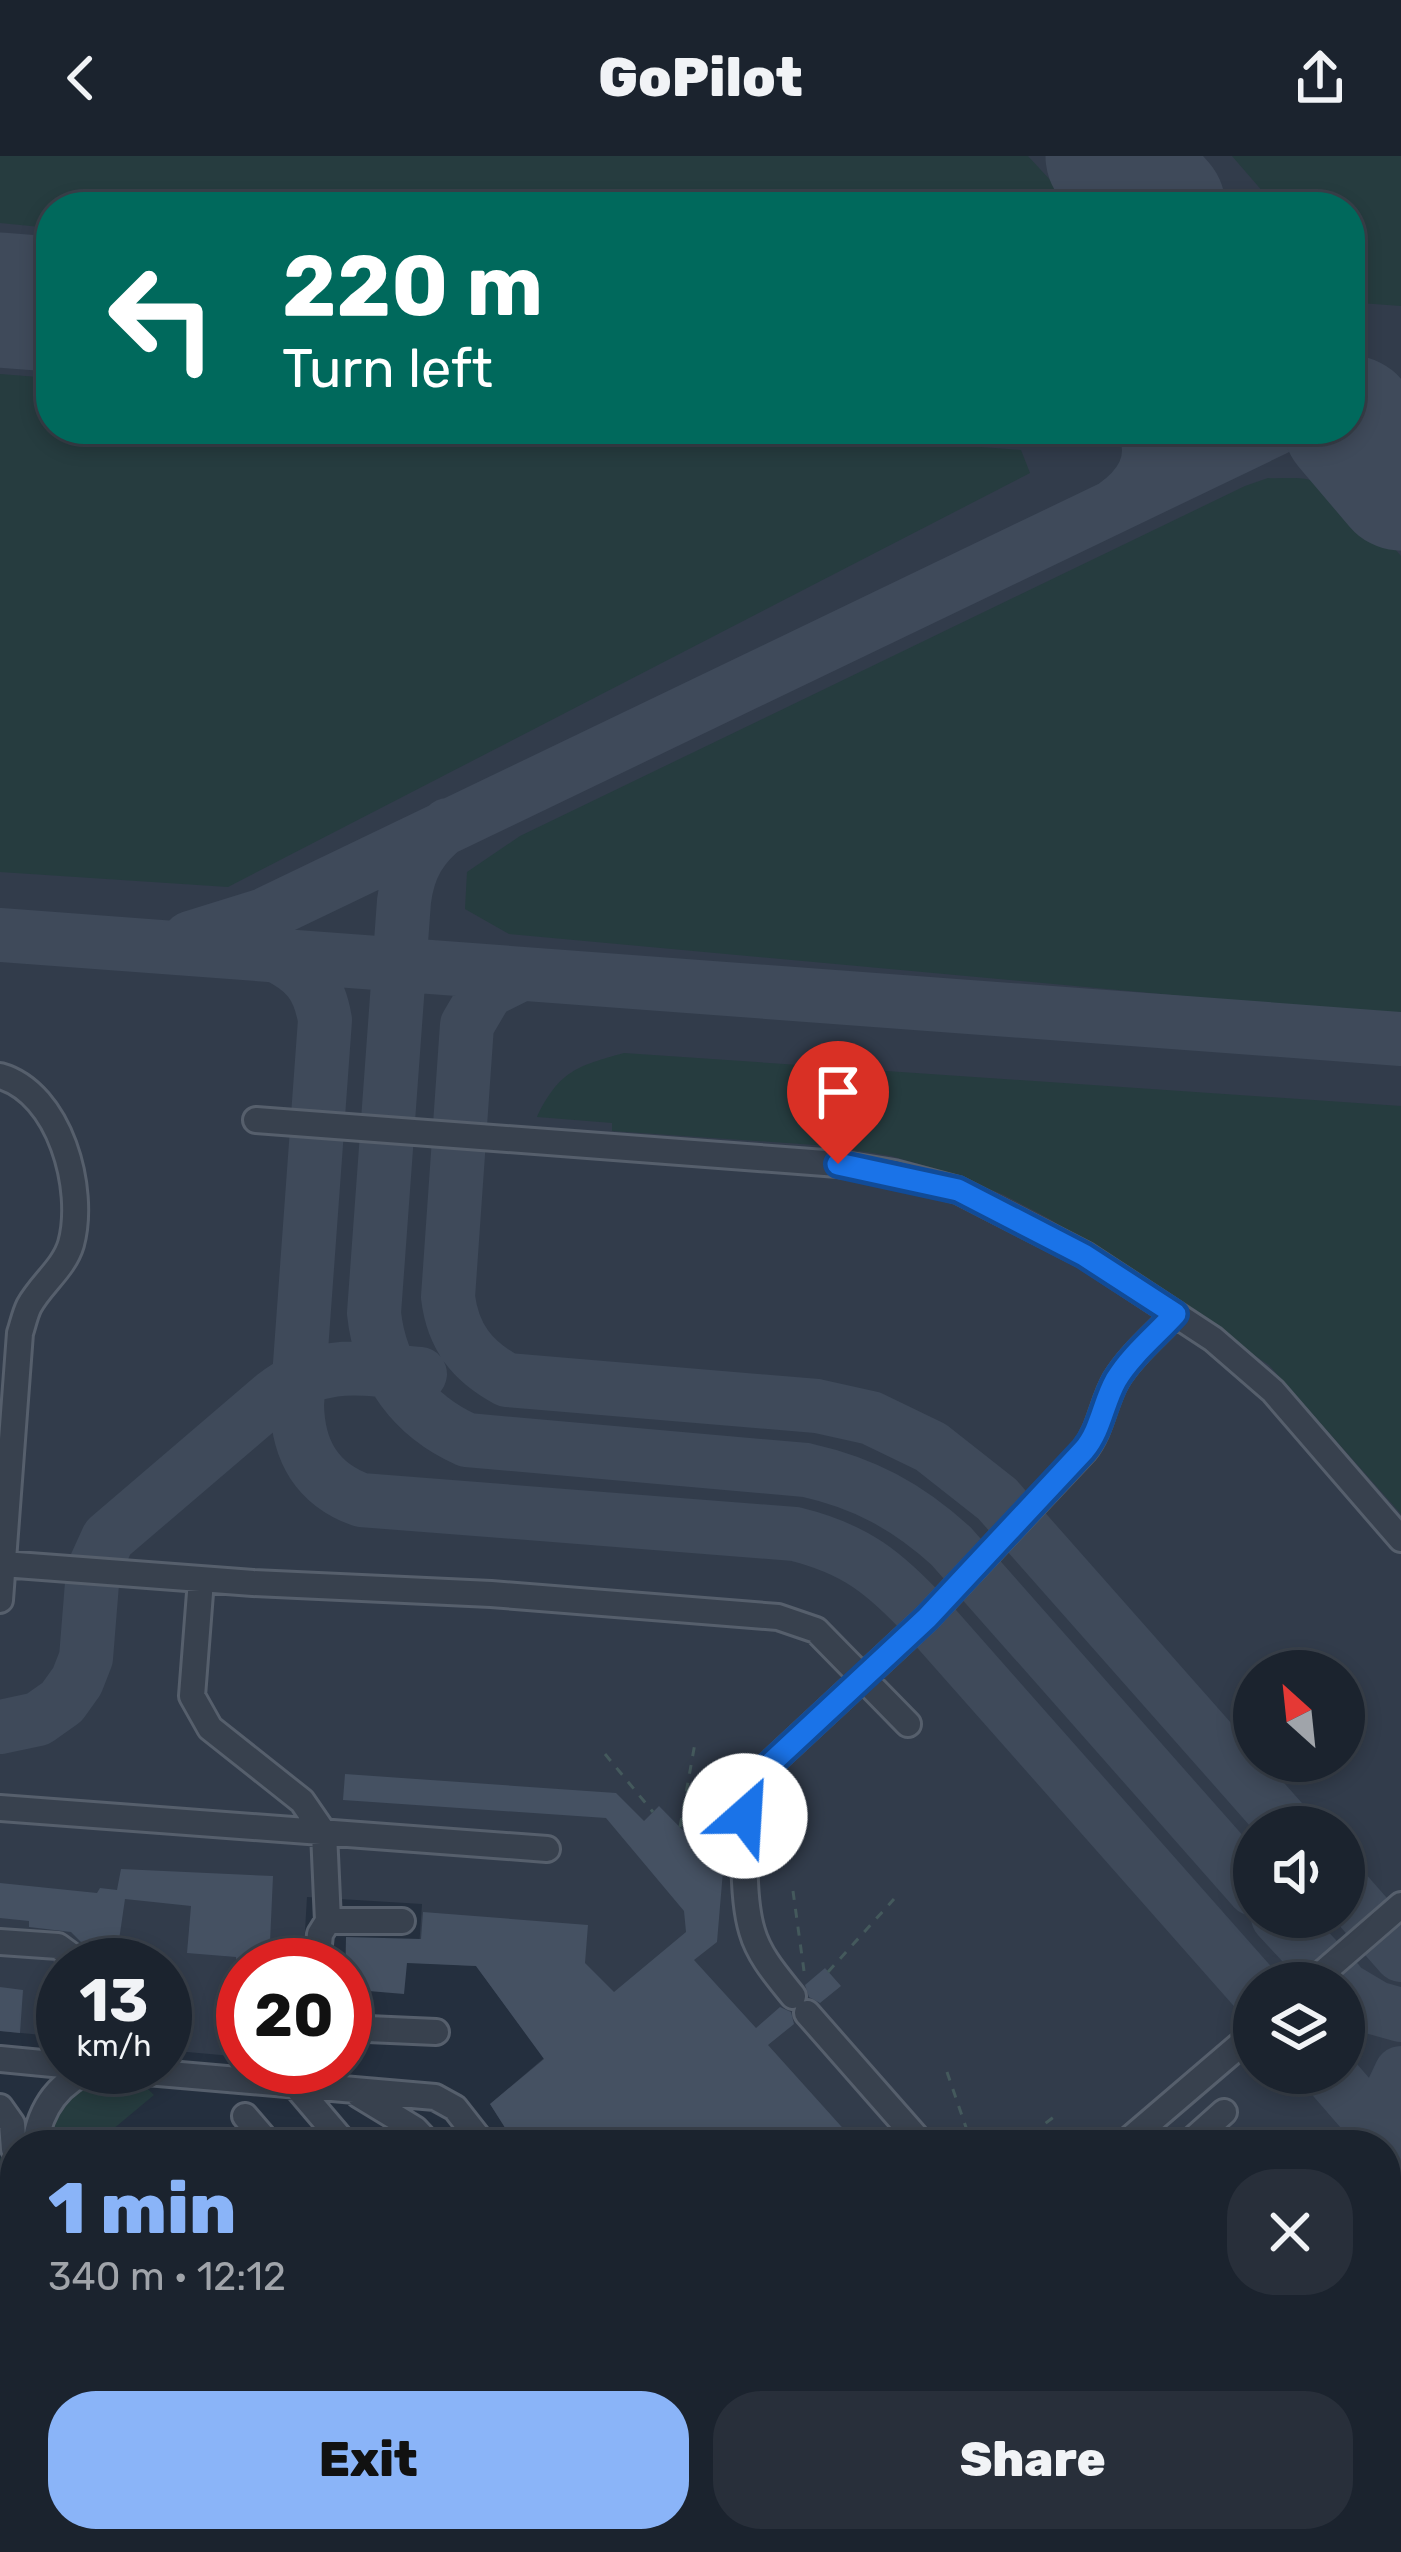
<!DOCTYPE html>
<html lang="en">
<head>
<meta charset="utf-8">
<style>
	body { margin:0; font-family:Rubik,sans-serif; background:#282f3a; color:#f1f3f6; height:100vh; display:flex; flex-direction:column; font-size:45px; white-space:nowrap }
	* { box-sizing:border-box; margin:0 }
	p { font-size:39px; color:#a0a4aa }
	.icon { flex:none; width:66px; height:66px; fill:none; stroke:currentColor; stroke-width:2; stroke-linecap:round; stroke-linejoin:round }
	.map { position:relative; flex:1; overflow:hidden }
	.details { position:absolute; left:0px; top:1974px; width:1401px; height:423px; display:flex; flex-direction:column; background:#1b232e; border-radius:48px 48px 0 0; box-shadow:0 6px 18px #0003,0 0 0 3px #39404a }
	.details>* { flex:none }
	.top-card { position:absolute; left:36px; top:36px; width:1329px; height:252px; border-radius:48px; box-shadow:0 6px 18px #0003,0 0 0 3px #39404a; background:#00695c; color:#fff; overflow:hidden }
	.needle { width:78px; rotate:333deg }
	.controls { position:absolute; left:1233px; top:1494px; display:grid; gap:24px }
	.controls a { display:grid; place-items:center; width:132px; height:132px; border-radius:50%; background:#1b232e; box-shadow:0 6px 18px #0003,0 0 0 3px #39404a; font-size:60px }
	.speed { position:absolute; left:36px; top:1782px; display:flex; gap:24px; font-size:60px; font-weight:700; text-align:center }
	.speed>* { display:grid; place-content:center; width:156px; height:156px; border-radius:50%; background:#1b232e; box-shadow:0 6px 18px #0003,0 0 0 3px #39404a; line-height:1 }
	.speed small { font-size:30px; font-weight:400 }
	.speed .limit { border:18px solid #d22; background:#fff; color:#111 }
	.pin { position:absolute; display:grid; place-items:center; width:102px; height:102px; color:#fff; margin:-123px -51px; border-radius:50% 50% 50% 0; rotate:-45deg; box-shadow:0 0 12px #0007 }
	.pin .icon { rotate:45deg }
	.me { position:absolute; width:132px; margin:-66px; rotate:26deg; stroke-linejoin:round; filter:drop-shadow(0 0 9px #0008) }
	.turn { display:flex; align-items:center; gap:42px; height:252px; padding:0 48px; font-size:54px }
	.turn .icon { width:156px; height:156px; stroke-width:2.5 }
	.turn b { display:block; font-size:84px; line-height:102px }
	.round { display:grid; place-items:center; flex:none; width:126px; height:126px; border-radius:48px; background:#282f3a }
	.headline { display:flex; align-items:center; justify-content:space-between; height:204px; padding:0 48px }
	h1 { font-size:72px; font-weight:800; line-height:90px; color:#8ab4f8 }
	.button { display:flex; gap:24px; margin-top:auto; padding:24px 48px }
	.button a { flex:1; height:138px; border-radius:48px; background:#8ab4f8; color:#111; font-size:48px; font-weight:800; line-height:138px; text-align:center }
	.button a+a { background:#282f3a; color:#f1f3f6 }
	header { display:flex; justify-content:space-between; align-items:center; height:156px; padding:0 48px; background:#1b232e; font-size:54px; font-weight:800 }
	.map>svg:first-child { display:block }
</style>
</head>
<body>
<header><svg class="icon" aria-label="back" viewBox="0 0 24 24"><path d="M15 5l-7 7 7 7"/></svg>GoPilot<svg class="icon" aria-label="share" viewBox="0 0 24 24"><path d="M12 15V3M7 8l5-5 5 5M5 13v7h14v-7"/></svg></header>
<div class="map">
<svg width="1401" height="2396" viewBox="0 0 1401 2396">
	<rect width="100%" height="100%" fill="#242f3e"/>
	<path fill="#323c4b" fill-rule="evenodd" d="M0 0H1401V2396H634L650 2382H1386V1989H516L490 1948 544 1902 476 1810 418 1807 422 1748 307 1741 303 1809H243V1901L165 1894V1809H63V1881L0 1875ZM51 51H1350V273H51ZM1254 1515H1344V1605H1254ZM1254 1671H1344V1761H1254ZM1254 1827H1344V1917H1254Z"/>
	<path fill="#263c3f" d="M0 0H1028L1075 51H51V72L0 67Z
		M1232 0H1401V150L1360 147 1350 136V51H1276Z
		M0 218 51 222V273H743L1021 294 1030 317 228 731 0 716Z
		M1268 322C1280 323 1294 321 1306 323 1346 330 1377 372 1401 400V860L509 778 465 753 467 716 520 680 1245 330Z
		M624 897 1401 950V1358L1269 1209 1050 1063 1004 1039 944 1015 891 1000 829 990 612 975V967L537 961C559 915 577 910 624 897Z
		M88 1930 147 1932 154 1939 94 1989H44L67 1935Z
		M0 2002 15 2003V2056L0 2029Z
		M15 2293V2381C0 2356 0 2318 15 2293Z
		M16 2382H123L115 2392 105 2396H31Z"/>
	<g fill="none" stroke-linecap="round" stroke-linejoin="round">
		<path stroke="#3f4a5a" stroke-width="54" d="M1350 251 1386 248
			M1114 350C1141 331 1157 306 1145 273
			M448 669C421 689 408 712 404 745L374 1157C380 1215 413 1260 467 1284L806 1314C864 1327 907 1350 951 1390L1254 1733
			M0 779 1401 883
			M190 782 264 759 1275 273
			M275 799C306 814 319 829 325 864L297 1249C298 1295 317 1328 361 1344L795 1378C856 1393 885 1417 927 1462L1254 1832
			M521 818 487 835 467 869 448 1141C453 1181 472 1205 507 1224L817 1250 871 1262 931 1291 997 1343 1287 1671
			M0 1571 38 1563 62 1546 77 1525 86 1502 93 1415 108 1382 274 1240C322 1202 363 1213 420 1218
			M1344 1734 1401 1799
			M1278 1761 1339 1827
			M1344 1833 1376 1852 1401 1859
			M1329 1917 1401 2000
			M1394 1992 1384 1953 1401 1917
			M1386 2168 1401 2155
			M1124 2396 1141 2382"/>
		<path stroke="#3f4a5a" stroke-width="135" d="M1113 0 1158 51
			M0 144 51 148
			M1350 267 1401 327"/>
	</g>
	<path fill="#455162" d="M345 1618 616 1637 644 1665 659 1650 723 1715 717 1786 694 1804 756 1872 780 1851 791 1856 794 1868 768 1889 858 1989H516L490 1948 544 1903 476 1810 407 1807 404 1838 345 1833 346 1781 421 1783 423 1756 588 1769 585 1807 614 1836 686 1776 684 1755 606 1662 343 1644Z
		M121 1713 273 1720 269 1809H237L236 1801 187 1797 191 1750 125 1743 118 1791 82 1787 71 1776 29 1771V1765L0 1762V1727L97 1737 100 1732 117 1734Z
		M825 1812 841 1830 820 1847 809 1841 805 1829Z
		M0 1831 23 1834 20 1877 0 1875Z"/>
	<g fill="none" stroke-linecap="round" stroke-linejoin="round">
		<g stroke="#565f6c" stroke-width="30">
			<path id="minor" d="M0 920C60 937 86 1033 71 1088 64 1112 41 1128 29 1150 25 1158 23 1168 20 1177L0 1444
				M256 964 838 1008 894 1017 958 1034 1085 1099 1213 1183 1273 1235 1401 1383
				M3 1408 253 1427 491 1438 778 1461 816 1474 908 1568
				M201 1424 192 1540 210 1572 302 1645 324 1677 328 1765
				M0 1652 547 1693
				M0 1786 58 1790 84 1809
				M317 1809 320 1778 328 1765H402
				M1311 1827 1401 1749
				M793 1840C777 1820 759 1800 752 1775 742 1742 741 1653 755 1622L927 1462 1084 1295C1101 1274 1103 1246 1116 1224 1131 1199 1156 1179 1175 1158
				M807 1857 923 1989
				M345 1872 436 1876
				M0 1903 63 1909
				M89 1911 435 1941 455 1952 484 1989
				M300 1911 295 1929 346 1989
				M359 1939 415 1973 430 1989
				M0 1951 12 1968 14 1993
				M245 1960 270 1989
				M35 1989C40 1951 60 1925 95 1912
				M1123 1989 1254 1877
				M1187 1989 1224 1956
				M0 2056V2124
				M0 2164 2 2180 15 2206
				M178 2396 175 2392 180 2382
				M515 2396 530 2382
				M594 2396 611 2382
				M659 2396 675 2382"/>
		</g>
		<g stroke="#434c59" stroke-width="42">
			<path id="highway" d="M0 2283 15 2268
				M0 2389 6 2396
				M129 2396 140 2382"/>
		</g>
		<path stroke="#44595c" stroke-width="3" stroke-dasharray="9 9" stroke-linecap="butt" d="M605 1598 653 1656
			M680 1671 695 1587
			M793 1735 804 1815
			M828 1816 894 1743
			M947 1916 972 1989
			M1017 1989 1055 1960"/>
		<use href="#minor" stroke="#38414e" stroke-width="24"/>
		<use href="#highway" stroke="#746855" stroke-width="36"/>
	</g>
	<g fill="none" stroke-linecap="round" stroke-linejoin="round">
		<g stroke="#114b97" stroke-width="30">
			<path id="route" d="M745 1660 755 1622 927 1462 1084 1294C1101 1274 1103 1247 1116 1224 1131 1199 1156 1179 1175 1158L1084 1099 958 1034 838 1008"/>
		</g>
		<use href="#route" stroke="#1a73e8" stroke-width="21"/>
	</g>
</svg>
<div class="controls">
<a><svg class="needle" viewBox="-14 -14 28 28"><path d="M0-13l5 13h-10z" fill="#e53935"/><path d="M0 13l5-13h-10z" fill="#a0a4aa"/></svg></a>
<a><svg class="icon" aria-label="sound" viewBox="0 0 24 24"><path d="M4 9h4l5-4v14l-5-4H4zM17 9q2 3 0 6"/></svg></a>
<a><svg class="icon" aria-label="layers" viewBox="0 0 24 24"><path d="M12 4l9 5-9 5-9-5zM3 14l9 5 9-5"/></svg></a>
</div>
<div class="speed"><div>13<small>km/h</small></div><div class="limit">20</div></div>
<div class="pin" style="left:838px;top:1008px;background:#d93025"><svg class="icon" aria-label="arrive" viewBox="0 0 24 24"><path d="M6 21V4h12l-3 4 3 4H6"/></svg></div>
<svg class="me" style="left:745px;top:1660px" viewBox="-20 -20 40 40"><circle r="19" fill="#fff"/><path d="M0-13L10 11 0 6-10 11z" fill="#1a73e8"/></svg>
<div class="top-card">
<div class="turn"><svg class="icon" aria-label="left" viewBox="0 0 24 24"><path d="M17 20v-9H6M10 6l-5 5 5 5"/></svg><div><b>220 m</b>Turn left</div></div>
</div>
<section class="details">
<div class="headline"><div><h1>1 min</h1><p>340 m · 12:12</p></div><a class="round"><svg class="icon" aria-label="close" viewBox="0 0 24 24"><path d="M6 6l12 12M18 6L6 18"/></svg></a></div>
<div class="button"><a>Exit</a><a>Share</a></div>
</section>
</div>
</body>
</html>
